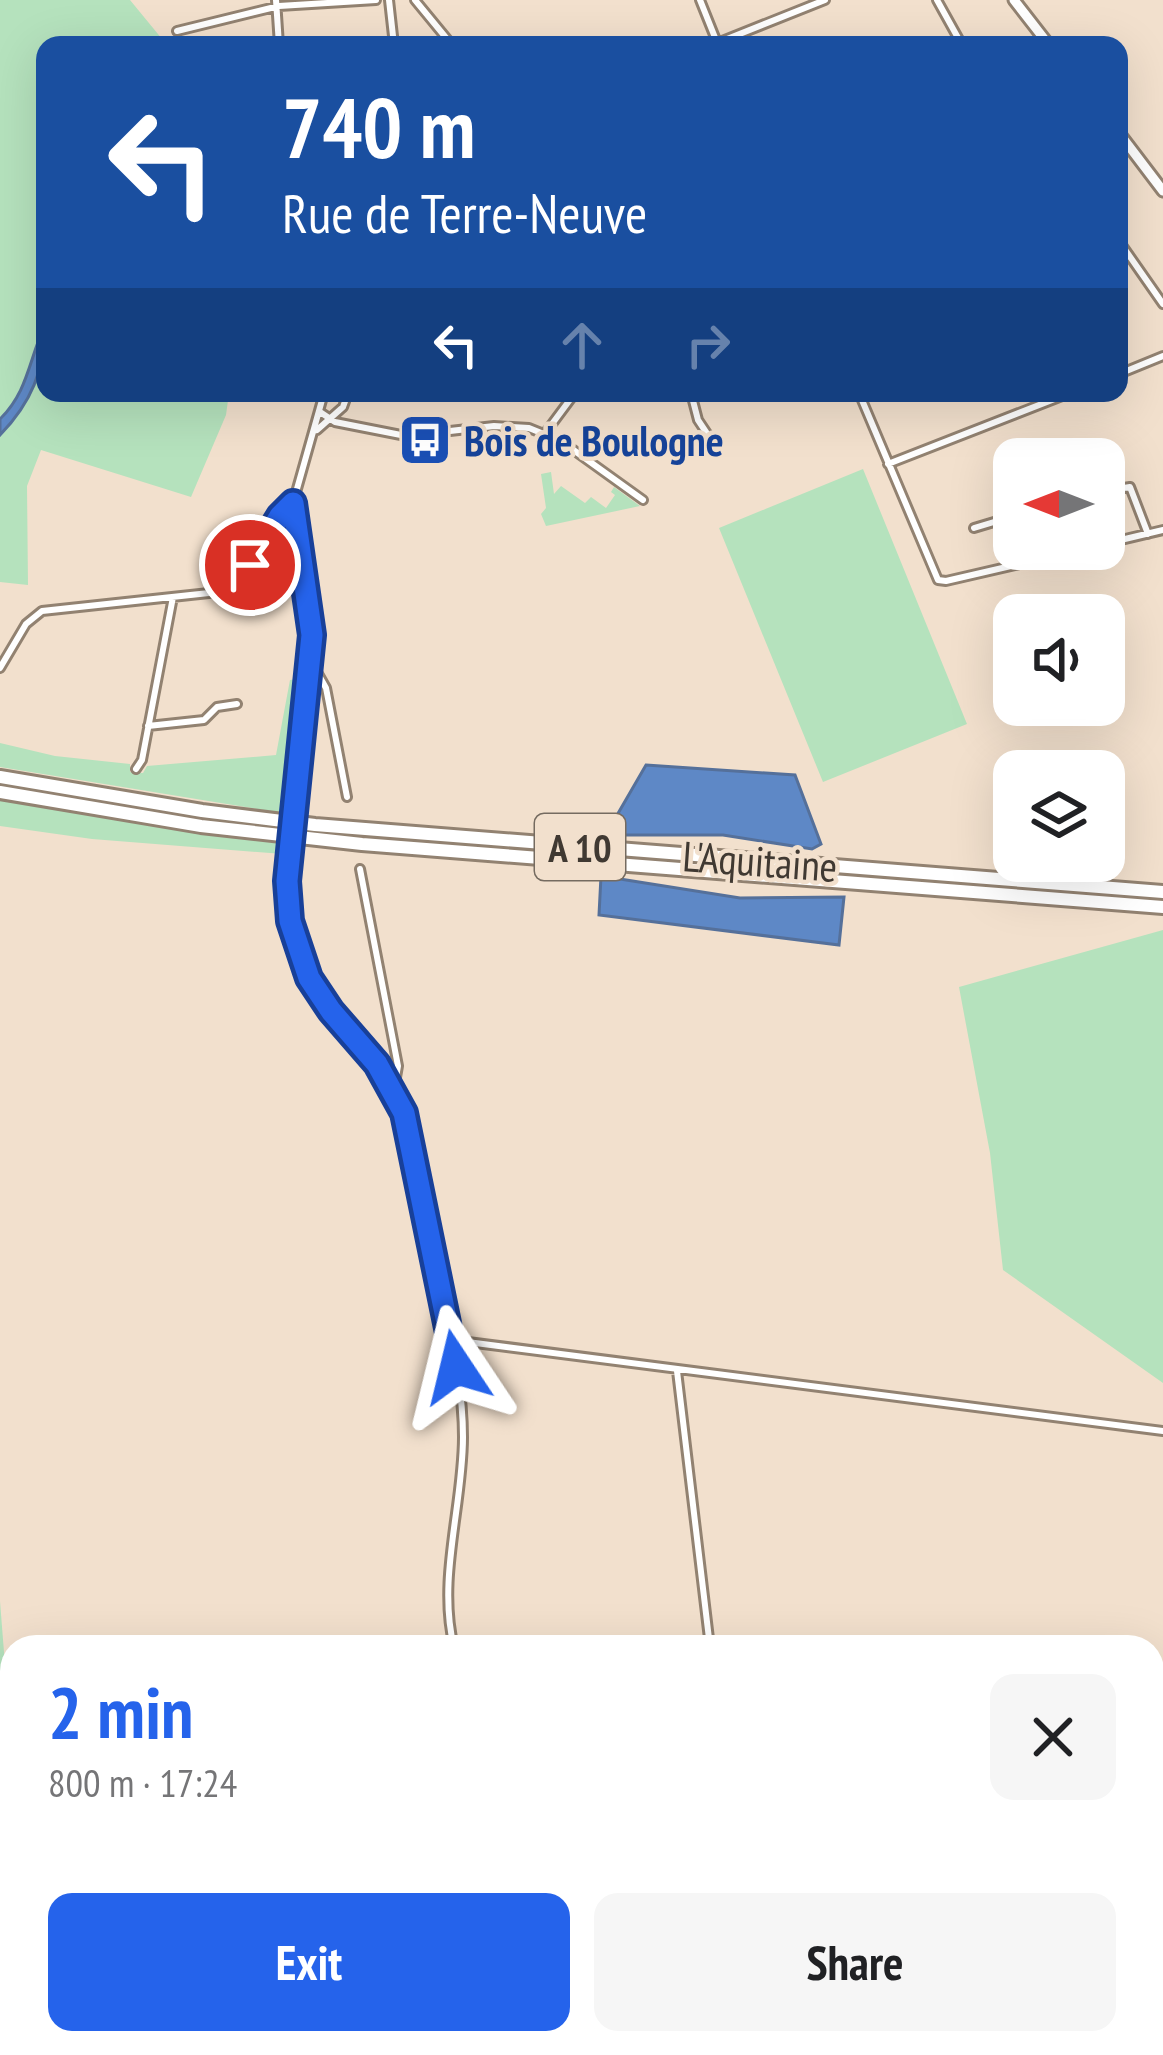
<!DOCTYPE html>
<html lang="en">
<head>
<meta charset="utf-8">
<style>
	body { margin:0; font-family:"PT Sans Narrow",sans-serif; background:#f6f6f6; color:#202124; height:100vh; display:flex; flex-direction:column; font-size:45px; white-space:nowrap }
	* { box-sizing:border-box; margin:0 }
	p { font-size:39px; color:#757577 }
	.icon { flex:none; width:66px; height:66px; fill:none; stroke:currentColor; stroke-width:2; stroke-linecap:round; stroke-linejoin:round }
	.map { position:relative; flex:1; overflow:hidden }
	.details { position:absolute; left:0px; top:1635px; width:1164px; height:420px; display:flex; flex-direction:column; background:#fff; border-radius:36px 36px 0 0; box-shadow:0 12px 48px #0002 }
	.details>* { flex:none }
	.top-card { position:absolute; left:36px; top:36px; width:1092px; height:366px; border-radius:24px; box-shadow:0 12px 48px #0002; background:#1a4fa0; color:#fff; overflow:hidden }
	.needle { width:78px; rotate:270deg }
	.buttons { position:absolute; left:993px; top:438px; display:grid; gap:24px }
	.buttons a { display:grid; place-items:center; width:132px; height:132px; border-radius:24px; background:#fff; box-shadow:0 12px 48px #0002; font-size:60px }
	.pin { position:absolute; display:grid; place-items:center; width:102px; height:102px; color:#fff; margin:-51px; border:6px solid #fff; border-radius:50%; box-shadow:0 3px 12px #0007 }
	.me { position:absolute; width:132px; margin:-66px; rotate:350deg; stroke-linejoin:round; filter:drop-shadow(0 0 9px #0008) }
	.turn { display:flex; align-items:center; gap:42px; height:252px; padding:0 48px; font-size:54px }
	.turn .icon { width:156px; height:156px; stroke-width:2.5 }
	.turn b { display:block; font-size:84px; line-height:102px }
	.lanes { display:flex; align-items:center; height:114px; padding:0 48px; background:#0003; justify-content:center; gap:60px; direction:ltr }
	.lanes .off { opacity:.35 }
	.round { display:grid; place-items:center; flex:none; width:126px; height:126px; border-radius:24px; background:#f6f6f6 }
	.head { display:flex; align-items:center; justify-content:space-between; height:204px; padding:0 48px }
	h1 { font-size:72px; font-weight:600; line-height:90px; color:#2563eb }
	.action { display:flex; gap:24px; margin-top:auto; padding:24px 48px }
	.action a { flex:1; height:138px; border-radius:24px; background:#2563eb; color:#fff; font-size:48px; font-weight:600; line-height:138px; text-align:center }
	.action a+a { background:#f6f6f6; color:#202124 }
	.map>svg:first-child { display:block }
</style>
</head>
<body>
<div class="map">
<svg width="1163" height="2055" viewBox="0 0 1163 2055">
	<rect width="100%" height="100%" fill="#f2e0cd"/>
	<path fill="#b5e2bd" d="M0 0H130L167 45H45V393H229L226 415 191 497 41 450 27 486 28 585 0 582Z
		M863 469 967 724 823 782 719 528Z
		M551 472 554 494 561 486 585 503 591 497 606 508 615 495 611 492 614 487 640 506 546 526 541 514 546 508 541 474Z
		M300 667 306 668 288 814 0 767V743L55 756 130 764V772L143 773 147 766 276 755 290 680 297 679Z
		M0 800 181 831 284 844 283 854 92 839 0 826Z
		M1163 930V1383L1003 1270 990 1153 959 987Z
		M0 1601 12 1755V1917L9 1902 0 1897Z
		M1163 1781V1977L1152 1972V1782Z"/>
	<path fill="#5e88c6" stroke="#55709a" stroke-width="3" d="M45 325C45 370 31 403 0 435V419C28 392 29 359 45 325Z
		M646 765 795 775 821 844 812 849 723 835H619L609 829Z
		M601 876 740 898 844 897 839 945 599 915Z"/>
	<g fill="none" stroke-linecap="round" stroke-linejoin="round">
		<path stroke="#55709a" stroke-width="3" d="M0 2023 12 2019"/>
		<path stroke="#5e88c6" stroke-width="15" d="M0 1903 4 1905 12 1945"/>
		<g stroke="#928271" stroke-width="12">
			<path id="street" d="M276 0 279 45
				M389 0 394 45
				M415 0 452 45
				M700 0 718 45
				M937 0 962 45
				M177 31 279 6 376 0
				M717 43 825 0
				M1119 241 1163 304
				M1119 374 1163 356
				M691 393 698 420 710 438
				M859 393 938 580 946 581 1084 549
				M320 412 335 422 406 436 494 426 529 428 561 441 643 500
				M317 430 343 407 348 393
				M546 432 575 393
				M888 464 1070 393
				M1104 491 1130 487 1148 534
				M974 528 1014 516
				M1104 544 1163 530
				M1022 549 1025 563
				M313 665 326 688 347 797
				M0 668 26 624 42 611 209 593C257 579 259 531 293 503
				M148 726 204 720 217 707 237 704
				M136 769 142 760 173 597
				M295 802 312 635 293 503 324 393
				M289 854C285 911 294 963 330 1010 360 1050 396 1079 410 1130 423 1177 430 1226 439 1274 449 1328 463 1382 463 1437 463 1506 437 1579 454 1647
				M360 869 398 1066 394 1089
				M452 1340 1163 1431
				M677 1371 710 1647
				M759 2043 761 2055
				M429 2055 430 2043"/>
		</g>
		<g stroke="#928271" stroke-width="15">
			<path id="secondary" d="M1014 0 1049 45
				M1119 133 1163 191"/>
		</g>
		<g stroke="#928271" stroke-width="18">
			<path id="highway" d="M0 777 202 811 315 825 1163 892
				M0 792 201 826 362 844 1163 907"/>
		</g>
		<use href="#street" stroke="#fff" stroke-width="6"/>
		<use href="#secondary" stroke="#fff" stroke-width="9"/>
		<use href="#highway" stroke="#fff" stroke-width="12"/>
		<g stroke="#928271" stroke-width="12" stroke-linecap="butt">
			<path id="street-bridge" d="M289 854 295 802"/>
		</g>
		<use href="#street-bridge" stroke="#fff" stroke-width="6"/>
	</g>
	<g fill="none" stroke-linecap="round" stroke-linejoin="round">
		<g stroke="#184099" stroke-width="30">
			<path id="route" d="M250 565 280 516 293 503 312 635 287 881 290 921 309 978 331 1011 377 1064 404 1113 456 1367"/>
		</g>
		<use href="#route" stroke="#2563eb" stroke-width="21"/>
	</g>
	<defs>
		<g id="bus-square" transform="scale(2.7)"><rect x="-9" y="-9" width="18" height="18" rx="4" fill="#1a4fb4" stroke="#f2e0cd"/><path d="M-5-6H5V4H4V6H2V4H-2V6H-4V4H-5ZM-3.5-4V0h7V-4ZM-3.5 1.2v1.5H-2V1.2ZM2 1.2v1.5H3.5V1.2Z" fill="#fff"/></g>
	</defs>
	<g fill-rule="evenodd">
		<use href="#bus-square" x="425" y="440"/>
	</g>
	<g text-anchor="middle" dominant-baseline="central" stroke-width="9" stroke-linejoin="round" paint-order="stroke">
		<rect fill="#f2e0cd" stroke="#756b60" stroke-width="3" x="535" y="814" width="90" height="66" rx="9"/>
		<g font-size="39" font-weight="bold" fill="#403932">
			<text x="580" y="847">A 10</text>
		</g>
		<g font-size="42" font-weight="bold" fill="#164399" stroke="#f2e0cd" text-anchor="start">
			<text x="464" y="440">Bois de Boulogne</text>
		</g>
		<g font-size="42" fill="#403932" stroke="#f2e0cd">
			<text transform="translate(760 861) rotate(4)">L'Aquitaine</text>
		</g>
	</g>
</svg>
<div class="buttons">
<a><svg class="needle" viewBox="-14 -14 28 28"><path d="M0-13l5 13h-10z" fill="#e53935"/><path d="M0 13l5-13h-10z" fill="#757577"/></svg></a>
<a><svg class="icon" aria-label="sound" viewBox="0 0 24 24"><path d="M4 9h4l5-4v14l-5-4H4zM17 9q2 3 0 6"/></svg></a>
<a><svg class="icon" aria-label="layers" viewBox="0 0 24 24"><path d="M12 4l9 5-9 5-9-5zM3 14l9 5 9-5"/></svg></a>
</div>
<div class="pin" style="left:250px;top:565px;background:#d93025"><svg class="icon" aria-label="arrive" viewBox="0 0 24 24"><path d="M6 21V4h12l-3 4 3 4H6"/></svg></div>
<svg class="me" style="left:456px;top:1367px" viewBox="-20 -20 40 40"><path d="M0-17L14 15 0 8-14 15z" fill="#2563eb" stroke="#fff" stroke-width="4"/></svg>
<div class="top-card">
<div class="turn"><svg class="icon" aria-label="left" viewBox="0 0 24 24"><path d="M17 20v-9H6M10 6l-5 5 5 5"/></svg><div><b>740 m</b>Rue de Terre-Neuve</div></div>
<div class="lanes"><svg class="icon" aria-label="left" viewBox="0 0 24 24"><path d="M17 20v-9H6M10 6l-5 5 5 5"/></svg><svg class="icon off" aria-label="ahead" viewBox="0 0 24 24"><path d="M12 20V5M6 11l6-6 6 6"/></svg><svg class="icon off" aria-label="right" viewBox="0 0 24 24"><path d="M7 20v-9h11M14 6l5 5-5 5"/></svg></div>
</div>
<section class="details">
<div class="head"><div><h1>2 min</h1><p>800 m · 17:24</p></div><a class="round"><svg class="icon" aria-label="close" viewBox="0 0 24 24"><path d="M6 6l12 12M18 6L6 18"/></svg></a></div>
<div class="action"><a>Exit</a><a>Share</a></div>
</section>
</div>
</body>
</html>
